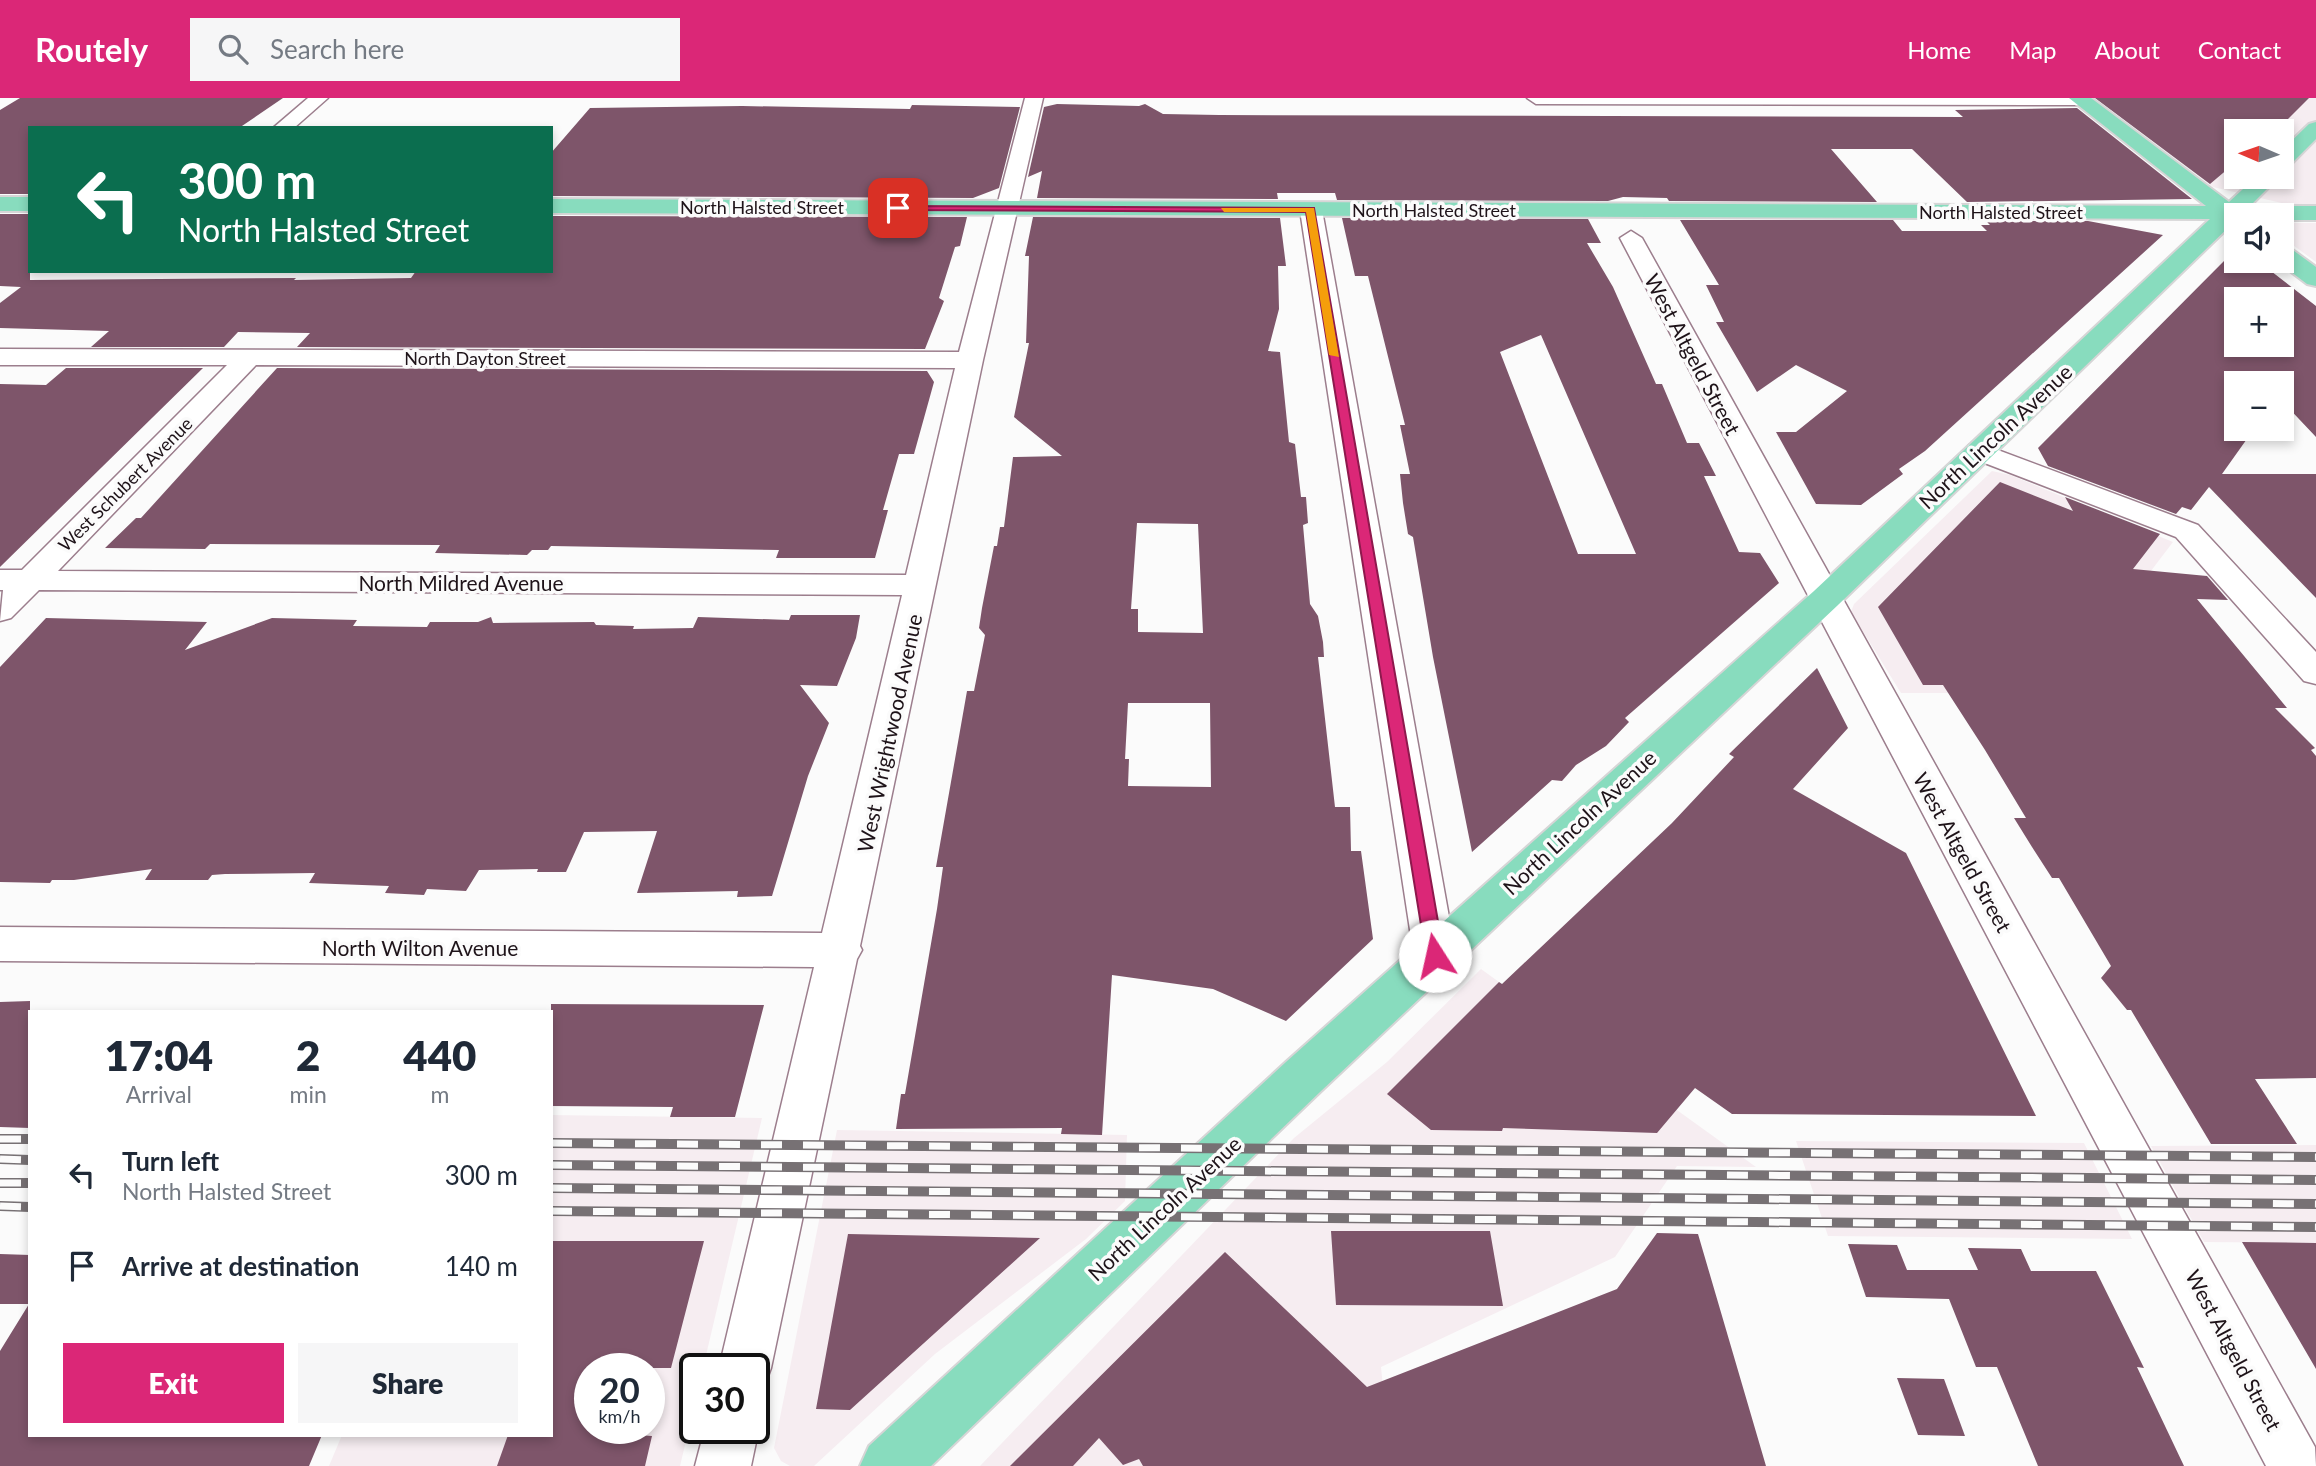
<!DOCTYPE html>
<html lang="en">
<head>
<meta charset="utf-8">
<style>
	body { margin:0; font-family:Lato,sans-serif; background:#f6f6f7; color:#1f2937; height:100vh; display:flex; flex-direction:column; font-size:26px; white-space:nowrap }
	* { box-sizing:border-box; margin:0 }
	p { font-size:23px; color:#747a83 }
	.icon { flex:none; width:38px; height:38px; fill:none; stroke:currentColor; stroke-width:2; stroke-linecap:round; stroke-linejoin:round }
	.map { position:relative; flex:1; overflow:hidden }
	.sheet { position:absolute; left:28px; top:912px; width:525px; height:427px; display:flex; flex-direction:column; background:#fff; border-radius:0px; box-shadow:0 4px 10px #0003 }
	.sheet>* { flex:none }
	.guide { position:absolute; left:28px; top:28px; width:525px; height:147px; border-radius:0px; box-shadow:0 4px 10px #0003; background:#0b6e4f; color:#fff; overflow:hidden }
	.needle { width:46px; rotate:272deg }
	.controls { position:absolute; left:2224px; top:21px; display:grid; gap:14px }
	.controls a { display:grid; place-items:center; width:70px; height:70px; border-radius:0px; background:#fff; box-shadow:0 4px 10px #0003; font-size:35px }
	.speed { position:absolute; left:574px; top:1255px; display:flex; gap:14px; font-size:35px; font-weight:700; text-align:center }
	.speed>* { display:grid; place-content:center; width:91px; height:91px; border-radius:50%; background:#fff; box-shadow:0 4px 10px #0003; line-height:1 }
	.speed small { font-size:18px; font-weight:400 }
	.speed .limit { border:4px solid #111; border-radius:10px; background:#fff; color:#111 }
	.pin { position:absolute; display:grid; place-items:center; width:60px; height:60px; color:#fff; margin:-30px; border-radius:14px; box-shadow:0 4px 10px #0006 }
	.me { position:absolute; width:77px; margin:-38px; rotate:350deg; stroke-linejoin:round; filter:drop-shadow(0 0 5px #0008) }
	.turn { display:flex; align-items:center; gap:24px; height:147px; padding:0 35px; font-size:32px }
	.turn .icon { width:91px; height:91px; stroke-width:2.5 }
	.turn b { display:block; font-size:49px; line-height:60px }
	.eta { display:flex; justify-content:space-evenly; align-items:center; height:119px; text-align:center }
	.eta b { font-size:42px; font-weight:800; line-height:49px }
	.button { display:flex; gap:14px; margin-top:auto; padding:14px 35px }
	.button a { flex:1; height:80px; border-radius:0px; background:#db2777; color:#fff; font-size:28px; font-weight:800; line-height:80px; text-align:center }
	.button a+a { background:#f6f6f7; color:#1f2937 }
	ul { padding:0; list-style:none }
	li { display:flex; align-items:center; gap:21px; height:91px; padding:0 35px }
	li div { flex:1 }
	li b { display:block; font-size:26px }
	li em { font-style:normal }
	header { display:flex; align-items:center; gap:42px; box-sizing:border-box; height:98px; padding:0 35px; background:#db2777; color:#fff }
	header strong { font-size:33px }
	nav { display:flex; gap:38px; margin-inline-start:auto; font-size:24px }
	.search { width:490px; height:63px; background:#f6f6f7; display:flex; align-items:center; gap:18px; box-sizing:border-box; padding:0 24px; border-radius:0px; color:#747a83; font-size:26px }
	.map>svg:first-child { display:block }
</style>
</head>
<body>
<header>
<strong>Routely</strong>
<div class="search"><svg class="icon" aria-label="search" viewBox="0 0 24 24"><circle cx="10" cy="10" r="6"/><path d="M15 15l6 6"/></svg>Search here</div>
<nav><a>Home</a><a>Map</a><a>About</a><a>Contact</a></nav>
</header>
<div class="map">
<svg width="2316" height="1368" viewBox="0 0 2316 1368">
	<rect width="100%" height="100%" fill="#fbfbfb"/>
	<path fill="#f6edf1" fill-rule="evenodd" d="M2093 0H2316V109L2295 108 2213 89ZM2236 33H2282V79H2236Z
		M2282 125H2316V164L2282 139Z
		M1992 373 2010 377 2173 444 2058 595H1901L1851 514 1854 506Z
		M1481 871 1756 1069 1677 1068 1615 1159 1381 1269 1391 1368H980L1294 1040 1387 964Z
		M551 1017 762 1020 703 1270H695V1305L680 1368H329L342 1337H551ZM590 1270H649V1330H590Z
		M837 1032 1127 1037 1125 1103 1086 1141 935 1256 814 1368H790L781 1363 774 1350Z
		M1796 1043 2084 1045 2132 1141 1828 1138Z
		M2316 1047V1145L2204 1144 2151 1048Z"/>
	<path fill="#7e556a" fill-rule="evenodd" d="M20 0H283L239 30H30V96H0V12Z
		M2095 0H2309L2276 33H2236V64L2210 86Z
		M1057 6 1139 8 1145 6 1163 16 1219 17 1963 19 1955 12 2077 10 2192 101 1967 104 1912 51H1831L1877 104 1669 103 1667 100 1623 99 1608 103 1337 102 1335 95H1277L1278 101 1037 100 1042 73 1028 79 1044 9Z
		M912 7 1020 9 999 90 973 100 551 98V55L590 10 742 8 910 11Z
		M0 116H30V182L296 180 294 182 411 180 416 173H551V118L967 119 960 148 955 149 939 200 944 203 925 251 297 249 310 235 238 234 224 249H91L109 233 0 230V205L21 189 0 188Z
		M1033 119 1280 120 1286 168H1278L1279 211 1268 253 1280 254 1289 344 1295 346 1301 399H1306L1308 425 1303 427 1310 506 1318 518 1323 544 1324 559H1318L1335 709H1350L1351 753H1361L1373 841 1286 923 1213 891 1112 877 1102 1037 1061 1036 1062 1030 896 1031 901 996H905L937 811 943 769H936L967 593H974L985 537 979 530 982 510 994 448H997L1000 429H1004L1013 359 1062 358 1014 319 1029 245H1026L1029 158H1025ZM1137 425 1198 426 1203 535 1138 534V511H1131ZM1128 605H1210L1211 689 1128 688 1129 661H1125Z
		M1342 120 1588 121 1601 145H1587L1613 189 1656 286H1662L1687 345H1699L1716 378H1704L1739 454 1760 455 1779 485 1633 613 1625 620 1629 624 1606 648 1576 667 1562 683 1552 682 1472 754 1433 559 1413 439 1408 436 1403 405 1400 376H1410L1400 327H1405L1368 178H1355ZM1541 237 1636 456H1578L1500 254Z
		M1680 122H1893L1902 133H1987L1981 127H1990L1986 123H2088L2163 137 1925 353 1899 371 1903 376 1861 407 1816 406 1776 334H1796L1847 293 1796 267 1757 294 1716 224H1724L1706 187H1719Z
		M2224 163H2258L2316 208V339L2282 303V285H2236V331H2254L2222 376H2316V500L2209 389 2191 412 2182 409 2176 416 2048 368 2038 350ZM2236 201H2282V247H2236Z
		M66 270H203L0 469V286L46 287Z
		M277 270 927 273 934 284 914 356H899L883 412H888L875 460H776L779 452 551 448 548 452H532L527 457 435 455 440 447 210 446 205 451 105 450 136 420H141Z
		M2000 384 2073 413 2065 399 2160 436 2133 471 2207 478 2228 502 2197 501 2287 610H2275L2315 650 2311 652 2316 658V980L2255 981 2297 1046H2211L2131 912H2127L2101 880 2111 868 2059 780H2052L2032 749 2014 720H2026L1985 652 1943 587H1923L1878 509Z
		M791 517H860L856 540 837 588 800 587 829 625 808 678 772 798 737 799 738 793 637 795 657 733 584 734 566 774H537L538 771 479 772 466 793 427 791 424 797 385 795 389 788 309 785 315 775 225 776 212 777 208 782H145L152 771 74 782H52L50 785 0 784V569L46 520 207 524 185 552 272 520 357 522 353 528 427 529 430 524H478L491 519 493 525 594 524 596 527 634 528 633 531 693 530 698 519 789 522Z
		M1817 570 1848 630 1793 691 1906 755 2036 1018 1732 1016 1695 990 1657 1035 1503 1030 1502 1033 1431 1032 1387 996 1499 884 1502 886 1672 725 1734 659 1729 656Z
		M30 903V1030L0 1029V904Z
		M551 906 764 907 735 1019H670L673 1009 551 1008Z
		M1331 1133H1490L1503 1208 1336 1207Z
		M1657 1135 1698 1136 1766 1368H1143L1139 1361 1123 1367 1099 1340 1073 1368H1010L1225 1154 1367 1289 1617 1191Z
		M848 1136 1040 1140 850 1312 816 1311Z
		M551 1143H704L671 1270H590V1330H639L637 1337 652 1338 645 1368H497L508 1337H551Z
		M2242 1144 2316 1145V1271Z
		M1848 1146 1897 1147 1907 1172H1978L1968 1150 2021 1151 2031 1173H2096L2144 1270 2137 1269 2184 1368H2038L1997 1269H1976L1949 1201 1866 1199Z
		M0 1156 30 1157V1337H322L309 1368H0V1253L29 1206H0Z
		M1897 1280 1944 1281 1965 1338 1918 1337Z"/>
	<g fill="none" stroke-linecap="round" stroke-linejoin="round">
		<g stroke="#9c7e8d" stroke-width="3">
			<path id="minor" d="M308 0H328L294 30H273Z
				M1025 0H1043L983 262 860 848 862 852 857 861 771 1270 764 1289 754 1292V1270H719L814 869 0 863V829L822 835 902 497 39 492 11 520 0 523 3 492H0V472H22L227 267H0V251L959 254ZM256 267 955 270 906 477 58 473Z
				M1527 0H2090V1L2081 7 1536 6Z
				M1311 106 1322 112 1456 858 1450 870 1435 875 1420 870 1414 858 1300 112Z
				M1631 133 1642 140 2315 1349 2316 1368H2266L1620 140Z
				M1979 345 2198 427 2316 554V586L2304 583 2176 439 1969 359 1965 353 1969 347Z
				M754 1318 759 1330 751 1368H695L705 1330H754Z"/>
		</g>
		<g stroke="#d6d5d6" stroke-width="4">
			<path id="major" d="M2069 0H2091L2229 104 2256 79H2279L2250 108H2316V122H2282V117H2236V125H2233L1838 507 1320 994 931 1368H860L869 1348 1286 964 1814 493 2210 121 551 115V101L2206 108Z
				M2316 24V41L2289 68 2282 70V52L2309 26Z
				M0 99H30V113H0Z
				M2282 148 2290 150 2316 169V188L2307 186 2277 163H2282Z"/>
		</g>
		<use href="#minor" fill="#fff" fill-rule="evenodd"/>
		<use href="#major" fill="#88dcbe" fill-rule="evenodd"/>
		<g stroke="#777174" stroke-width="10">
			<path id="rail" d="M0 1041H30
				M551 1045 2316 1059
				M0 1061 30 1062
				M551 1067 2316 1082
				M0 1085H30
				M551 1090 2316 1106
				M0 1108 30 1109
				M551 1113 2316 1129"/>
		</g>
		<use href="#rail" stroke="#fbfbfb" stroke-width="7" stroke-dasharray="21" stroke-linecap="butt"/>
	</g>
	<path fill="#db2777" stroke="#8e194d" stroke-width="2" d="M895 108 1314 110 1444 858 1441 863 1435 865 1426 858 1306 114 898 112Z"/>
	<path fill="#f59e0b" d="M1221 110H1314L1339 259 1329 257 1306 114H1224Z"/>
	<g text-anchor="middle" dominant-baseline="central" stroke-width="7" stroke-linejoin="round" paint-order="stroke">
		<g font-size="18" fill="#1e1319" stroke="#fbfbfb">
			<text x="762" y="109">North Halsted Street</text>
			<text x="1434" y="112">North Halsted Street</text>
			<text x="2001" y="114">North Halsted Street</text>
			<text x="485" y="260">North Dayton Street</text>
			<text transform="translate(125 386) rotate(-45)">West Schubert Avenue</text>
		</g>
		<g font-size="21" fill="#1e1319" stroke="#fbfbfb">
			<text transform="translate(1693 256) rotate(62)">West Altgeld Street</text>
			<text transform="translate(1995 338) rotate(-43)">North Lincoln Avenue</text>
			<text x="461" y="484">North Mildred Avenue</text>
			<text transform="translate(889 635) rotate(-78)">West Wrightwood Avenue</text>
			<text transform="translate(1579 724) rotate(-43)">North Lincoln Avenue</text>
			<text transform="translate(1963 754) rotate(61)">West Altgeld Street</text>
			<text x="420" y="849">North Wilton Avenue</text>
			<text transform="translate(1164 1110) rotate(-43)">North Lincoln Avenue</text>
			<text transform="translate(2234 1252) rotate(62)">West Altgeld Street</text>
		</g>
	</g>
</svg>
<div class="controls">
<a><svg class="needle" viewBox="-14 -14 28 28"><path d="M0-13l5 13h-10z" fill="#e53935"/><path d="M0 13l5-13h-10z" fill="#747a83"/></svg></a>
<a><svg class="icon" aria-label="sound" viewBox="0 0 24 24"><path d="M4 9h4l5-4v14l-5-4H4zM17 9q2 3 0 6"/></svg></a>
<a>+</a>
<a>−</a>
</div>
<div class="speed"><div>20<small>km/h</small></div><div class="limit">30</div></div>
<div class="pin" style="left:898px;top:110px;background:#d93025"><svg class="icon" aria-label="arrive" viewBox="0 0 24 24"><path d="M6 21V4h12l-3 4 3 4H6"/></svg></div>
<svg class="me" style="left:1435px;top:858px" viewBox="-20 -20 40 40"><circle r="19" fill="#fff"/><path d="M0-13L10 11 0 6-10 11z" fill="#db2777"/></svg>
<div class="guide">
<div class="turn"><svg class="icon" aria-label="left" viewBox="0 0 24 24"><path d="M17 20v-9H6M10 6l-5 5 5 5"/></svg><div><b>300 m</b>North Halsted Street</div></div>
</div>
<section class="sheet">
<div class="eta">
<div><b>17:04</b><p>Arrival</p></div>
<div><b>2</b><p>min</p></div>
<div><b>440</b><p>m</p></div>
</div>
<ul>
<li><svg class="icon" aria-label="left" viewBox="0 0 24 24"><path d="M17 20v-9H6M10 6l-5 5 5 5"/></svg><div><b>Turn left</b><p>North Halsted Street</p></div><em>300 m</em></li>
<li><svg class="icon" aria-label="arrive" viewBox="0 0 24 24"><path d="M6 21V4h12l-3 4 3 4H6"/></svg><div><b>Arrive at destination</b></div><em>140 m</em></li>
</ul>
<div class="button"><a>Exit</a><a>Share</a></div>
</section>
</div>
</body>
</html>
